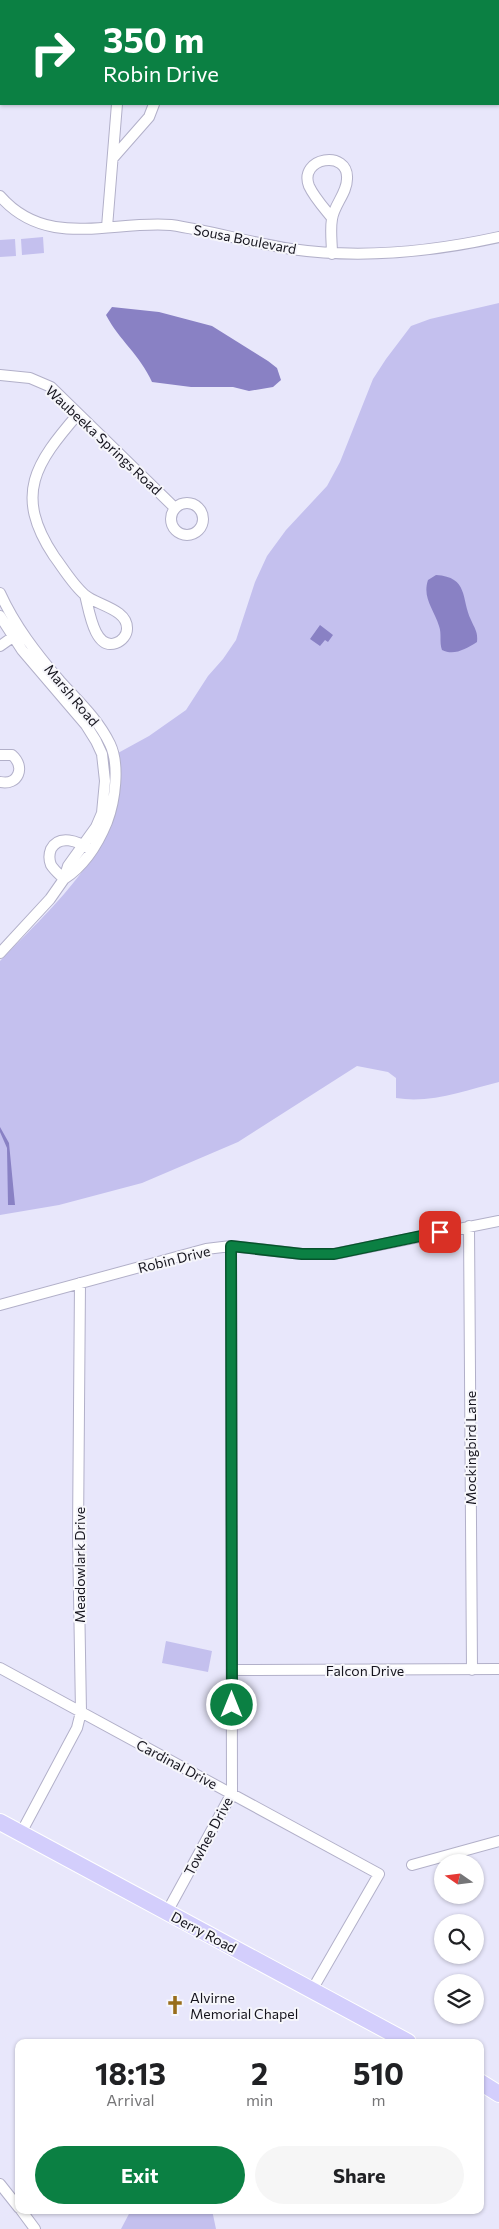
<!DOCTYPE html>
<html lang="en">
<head>
<meta charset="utf-8">
<style>
	body { margin:0; font-family:Commissioner,sans-serif; background:#f6f6f6; color:#202124; height:100vh; display:flex; flex-direction:column; font-size:19px; white-space:nowrap }
	* { box-sizing:border-box; margin:0 }
	p { font-size:16px; color:#757577 }
	.icon { flex:none; width:28px; height:28px; fill:none; stroke:currentColor; stroke-width:2; stroke-linecap:round; stroke-linejoin:round }
	.map { position:relative; flex:1; overflow:hidden }
	.details { position:absolute; left:15px; top:2039px; width:469px; height:175px; display:flex; flex-direction:column; background:#fff; border-radius:10px; box-shadow:0 1px 4px #0004 }
	.details>* { flex:none }
	.guide { position:absolute; left:0px; top:0px; width:500px; height:105px; box-shadow:0 1px 4px #0004; background:#0b8043; color:#fff; overflow:hidden }
	.needle { width:32px; rotate:284deg }
	.buttons { position:absolute; left:434px; top:1854px; display:grid; gap:10px }
	.buttons a { display:grid; place-items:center; width:50px; height:50px; border-radius:50%; background:#fff; box-shadow:0 1px 4px #0004; font-size:25px }
	.pin { position:absolute; display:grid; place-items:center; width:42px; height:42px; color:#fff; margin:-21px; border-radius:10px; box-shadow:0 2px 8px #0006 }
	.me { position:absolute; width:55px; margin:-28px; rotate:0deg; stroke-linejoin:round; filter:drop-shadow(0 0 4px #0008) }
	.turn { display:flex; align-items:center; gap:18px; height:105px; padding:0 20px; font-size:22px }
	.turn .icon { width:65px; height:65px; stroke-width:2.5 }
	.turn b { display:block; font-size:35px; line-height:42px }
	.eta { display:flex; justify-content:space-evenly; align-items:center; height:85px; text-align:center }
	.eta b { font-size:30px; font-weight:700; line-height:35px }
	.primary-button { display:flex; gap:10px; margin-top:auto; padding:10px 20px }
	.primary-button a { flex:1; height:58px; border-radius:30px; background:#0b8043; color:#fff; font-size:20px; font-weight:700; line-height:58px; text-align:center }
	.primary-button a+a { background:#f6f6f6; color:#202124 }
	.map>svg:first-child { display:block }
</style>
</head>
<body>
<div class="map">
<svg width="499" height="2229" viewBox="0 0 499 2229">
	<rect width="100%" height="100%" fill="#e8e7fb"/>
	<path fill="#c4c0ee" d="M43 237 44 253 22 255 21 239Z
		M15 239 16 256 0 257V240Z
		M499 303V1082C466 1090 431 1104 396 1098V1078L388 1072 357 1066 238 1142 142 1183 59 1205 0 1215V961C52 907 135 836 118 753L149 736 186 710 208 676 223 659 236 640 255 582 267 556 286 530 327 486 340 462 373 379 386 359 411 326 430 319Z
		M166 1641 212 1651 208 1672 162 1663Z
		M131 2210H212L216 2229H121Z"/>
	<path fill="#8981c4" d="M112 307 159 312 212 326 268 361 277 368 281 380 273 387 249 391 233 387H191L152 382C140 355 119 340 106 315Z
		M436 575C469 577 461 599 471 620 475 629 478 632 477 642 466 649 454 656 442 650 439 642 442 634 439 626 434 609 422 598 428 580Z
		M320 625 333 635 328 642 325 640 320 646 310 639Z
		M0 1127 9 1143 15 1205H8L7 1148 0 1132Z"/>
	<g fill="none" stroke-linecap="round" stroke-linejoin="round">
		<g stroke="#b2b0c9" stroke-width="12">
			<path id="street" d="M113 158 149 117 154 104
				M0 196C47 250 111 220 171 225 212 231 251 243 291 249 360 259 431 252 499 237
				M332 218C324 208 314 197 309 186 298 157 349 149 347 179 347 193 334 205 332 219 330 230 332 243 332 254
				M107 227 117 104
				M0 375 30 378 51 387 175 508
				M78 414C36 463 13 494 54 556 63 568 73 585 85 595 96 605 128 609 127 629 127 635 122 641 116 643 94 651 89 609 85 595
				M171 519a16 16 0 1 1 32 0a16 16 0 1 1-32 0Z
				M0 593C15 626 36 653 60 681 78 701 98 719 110 744 120 765 115 801 107 822 98 844 84 866 64 879
				M0 616 22 650 86 725 96 741 102 754 105 781 102 813 96 827 68 866 64 879 50 899 0 953
				M0 646 17 634
				M0 755H12C26 767 18 786 0 782
				M64 879C60 875 54 870 51 865 49 860 49 854 51 849 59 834 78 841 89 849
				M469 1226 472 1670
				M0 1305 206 1249 231 1246 302 1254H334L499 1221
				M0 1668 379 1874 312 1990
				M232 1670 499 1669
				M21 1833 77 1728 81 1712 78 1535 80 1283
				M412 1865 499 1841
				M167 1912 232 1793 231 1246
				M0 2184 19 2208
				M21 2210 35 2229"/>
		</g>
		<g stroke="#fff" stroke-width="18">
			<path id="primary" d="M0 1822 408 2042
				M480 2082 499 2094"/>
		</g>
		<use href="#street" stroke="#fff" stroke-width="10"/>
		<use href="#primary" stroke="#d3cefc" stroke-width="16"/>
	</g>
	<g fill="none" stroke-linecap="round" stroke-linejoin="round">
		<g stroke="#07532c" stroke-width="12">
			<path id="route" d="M232 1705 231 1246 302 1254H334L440 1232"/>
		</g>
		<use href="#route" stroke="#0b8043" stroke-width="9"/>
	</g>
	<defs>
		<g id="church-bare" transform="scale(1.5)"><path d="M-1.2-6h2.4v3.5h3.3v2.4h-3.3V6h-2.4V-.1h-3.3v-2.4h3.3Z" fill="#986d1b" stroke="#f6f6fb" stroke-width="2.5" paint-order="stroke"/></g>
	</defs>
	<g fill-rule="evenodd">
		<use href="#church-bare" x="175" y="2005"/>
	</g>
	<g text-anchor="middle" dominant-baseline="central" stroke-width="4" stroke-linejoin="round" paint-order="stroke">
		<g font-size="14" fill="#15141d" stroke="#f6f6fb">
			<text transform="translate(245 239) rotate(11)">Sousa Boulevard</text>
			<text transform="translate(104 440) rotate(43)">Waubeeka Springs Road</text>
			<text transform="translate(72 695) rotate(50)">Marsh Road</text>
			<text transform="translate(174 1259) rotate(-14)">Robin Drive</text>
			<text transform="translate(470 1448) rotate(-90)">Mockingbird Lane</text>
			<text transform="translate(79 1565) rotate(-90)">Meadowlark Drive</text>
			<text x="365" y="1670">Falcon Drive</text>
			<text transform="translate(177 1764) rotate(28)">Cardinal Drive</text>
			<text transform="translate(208 1836) rotate(-62)">Towhee Drive</text>
			<text transform="translate(204 1932) rotate(28)">Derry Road</text>
		</g>
		<g font-size="14" fill="#15141d" stroke="#f6f6fb" text-anchor="start">
			<text x="190" y="1997">Alvirne<tspan x="190" dy="16">Memorial Chapel</tspan></text>
		</g>
	</g>
</svg>
<div class="buttons">
<a><svg class="needle" viewBox="-14 -14 28 28"><path d="M0-13l5 13h-10z" fill="#e53935"/><path d="M0 13l5-13h-10z" fill="#757577"/></svg></a>
<a><svg class="icon" aria-label="search" viewBox="0 0 24 24"><circle cx="10" cy="10" r="6"/><path d="M15 15l6 6"/></svg></a>
<a><svg class="icon" aria-label="layers" viewBox="0 0 24 24"><path d="M12 4l9 5-9 5-9-5zM3 14l9 5 9-5"/></svg></a>
</div>
<div class="pin" style="left:440px;top:1232px;background:#d93025"><svg class="icon" aria-label="arrive" viewBox="0 0 24 24"><path d="M6 21V4h12l-3 4 3 4H6"/></svg></div>
<svg class="me" style="left:232px;top:1705px" viewBox="-20 -20 40 40"><circle r="17" fill="#0b8043" stroke="#fff" stroke-width="3"/><path d="M0-11L8 9 0 5-8 9z" fill="#fff"/></svg>
<div class="guide">
<div class="turn"><svg class="icon" aria-label="right" viewBox="0 0 24 24"><path d="M7 20v-9h11M14 6l5 5-5 5"/></svg><div><b>350 m</b>Robin Drive</div></div>
</div>
<section class="details">
<div class="eta">
<div><b>18:13</b><p>Arrival</p></div>
<div><b>2</b><p>min</p></div>
<div><b>510</b><p>m</p></div>
</div>
<div class="primary-button"><a>Exit</a><a>Share</a></div>
</section>
</div>
</body>
</html>
